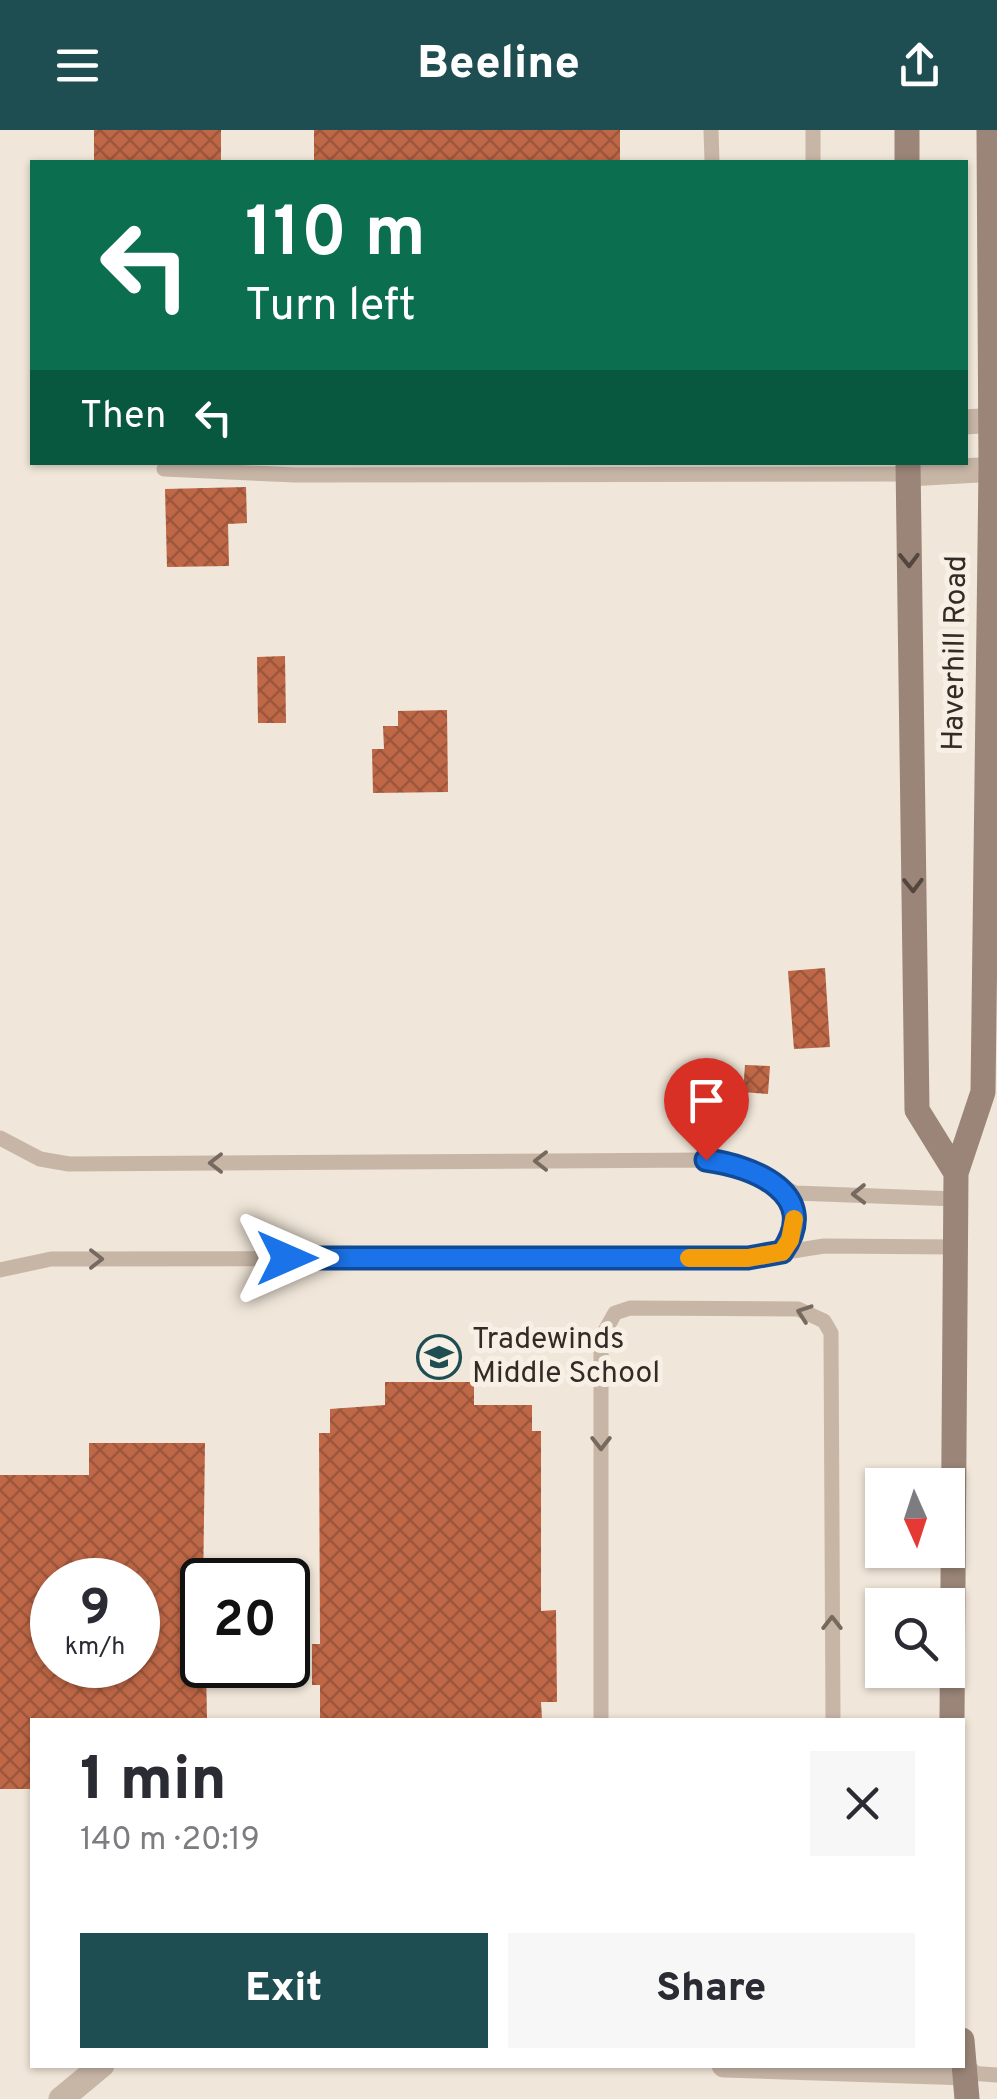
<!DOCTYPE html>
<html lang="en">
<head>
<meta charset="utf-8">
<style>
	body { margin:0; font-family:Overpass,sans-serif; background:#f7f7f7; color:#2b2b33; height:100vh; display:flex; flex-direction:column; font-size:38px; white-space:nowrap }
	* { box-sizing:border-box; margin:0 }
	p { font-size:32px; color:#7c7c81 }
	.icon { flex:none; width:55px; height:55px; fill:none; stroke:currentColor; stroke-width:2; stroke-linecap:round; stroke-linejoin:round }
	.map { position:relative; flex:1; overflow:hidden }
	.sheet { position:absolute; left:30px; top:1588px; width:935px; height:350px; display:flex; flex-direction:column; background:#fff; border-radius:0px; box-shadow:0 2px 8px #0004 }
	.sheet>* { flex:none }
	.hud { position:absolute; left:30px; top:30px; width:938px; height:305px; border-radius:0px; box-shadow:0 2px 8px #0004; background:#0b6e4f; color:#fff; overflow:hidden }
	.needle { width:65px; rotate:177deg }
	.buttons { position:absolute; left:865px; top:1338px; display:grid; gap:20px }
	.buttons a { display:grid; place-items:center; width:100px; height:100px; border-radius:0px; background:#fff; box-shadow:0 2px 8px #0004; font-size:50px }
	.speed { position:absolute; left:30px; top:1428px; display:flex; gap:20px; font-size:50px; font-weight:700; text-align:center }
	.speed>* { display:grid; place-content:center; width:130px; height:130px; border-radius:50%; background:#fff; box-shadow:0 2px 8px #0004; line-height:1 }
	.speed small { font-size:25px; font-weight:400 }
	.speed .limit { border:5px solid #111; border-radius:15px; background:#fff; color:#111 }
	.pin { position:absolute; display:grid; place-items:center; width:85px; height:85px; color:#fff; margin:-102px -42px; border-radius:50% 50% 50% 0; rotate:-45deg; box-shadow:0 0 10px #0007 }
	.pin .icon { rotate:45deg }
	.me { position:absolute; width:110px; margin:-55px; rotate:90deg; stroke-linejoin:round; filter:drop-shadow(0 0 8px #0008) }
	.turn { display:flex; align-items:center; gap:35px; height:210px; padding:0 50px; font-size:45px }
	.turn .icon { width:130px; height:130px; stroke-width:2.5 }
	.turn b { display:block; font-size:70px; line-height:85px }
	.then { display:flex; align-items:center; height:95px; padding:0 50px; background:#0003; gap:20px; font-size:38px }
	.round { display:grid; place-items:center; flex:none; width:105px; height:105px; border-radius:0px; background:#f7f7f7 }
	.head { display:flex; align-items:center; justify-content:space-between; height:170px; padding:0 50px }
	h1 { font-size:60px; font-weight:800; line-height:75px }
	.button { display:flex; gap:20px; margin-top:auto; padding:20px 50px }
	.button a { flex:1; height:115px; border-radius:0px; background:#1e4d52; color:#fff; font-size:40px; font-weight:800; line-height:115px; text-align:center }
	.button a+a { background:#f7f7f7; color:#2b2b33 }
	header { display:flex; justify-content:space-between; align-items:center; height:130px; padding:0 50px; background:#1e4d52; color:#fff; font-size:45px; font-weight:800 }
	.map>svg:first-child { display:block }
</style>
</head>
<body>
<header><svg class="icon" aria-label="menu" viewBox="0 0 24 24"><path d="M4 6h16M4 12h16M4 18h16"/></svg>Beeline<svg class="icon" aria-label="share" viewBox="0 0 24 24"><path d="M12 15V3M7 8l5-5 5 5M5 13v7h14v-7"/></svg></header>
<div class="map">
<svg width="997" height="1969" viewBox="0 0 997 1969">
	<defs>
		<pattern id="building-cross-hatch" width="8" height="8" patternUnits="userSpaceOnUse" patternTransform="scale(2.5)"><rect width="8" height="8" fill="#bf6847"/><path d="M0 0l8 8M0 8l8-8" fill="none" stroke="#9c563b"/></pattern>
	</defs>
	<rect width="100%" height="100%" fill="#f0e6d9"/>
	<path fill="url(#building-cross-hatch)" fill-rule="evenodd" d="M94 0H221V32H94Z
		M314 0H620V32H314Z
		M246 357 247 393 228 394 229 436 167 437 165 359Z
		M285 526 286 593H258L257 527Z
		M447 580 448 662 373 663 372 619H384L383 596H398V581Z
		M825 838 830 917 794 919 788 841Z
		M745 935 770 936 768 964 743 962Z
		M385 1252H474V1275H532V1301H541V1481L556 1480 557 1572H541L542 1590H320V1555H312V1514H320L319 1303H330V1279L385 1275Z
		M89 1313H205L202 1535H206L207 1590H32V1659H0V1345H89ZM52 1450H138V1535H52Z"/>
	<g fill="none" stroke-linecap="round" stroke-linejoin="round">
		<path stroke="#c7b6a6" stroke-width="15" d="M711 0 712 32
			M813 0V32
			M164 339 295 345 908 344
			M0 1008 40 1029 69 1034 706 1030 746 1038 795 1063 956 1069
			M779 1058C797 1079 797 1100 782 1122
			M0 1140 51 1129 748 1128 824 1116 956 1117
			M601 1590V1208L615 1183 630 1178 798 1179 824 1191 831 1203 833 1590
			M968 1943 997 1945"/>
		<path stroke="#c7b6a6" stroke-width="25" d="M965 292 997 290
			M908 344 997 339
			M724 1935 968 1943
			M61 1969 102 1935"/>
		<path stroke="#9a8578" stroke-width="25" d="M907 0V32
			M908 332 917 980 956 1043
			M952 1590 956 1043 983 962 991 339 989 0
			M962 1910 967 1969"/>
	</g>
	<defs><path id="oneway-chevron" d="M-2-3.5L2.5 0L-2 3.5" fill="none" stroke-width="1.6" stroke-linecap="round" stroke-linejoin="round" transform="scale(2.5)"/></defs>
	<g stroke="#52463f">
		<use href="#oneway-chevron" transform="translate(909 430) rotate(89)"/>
		<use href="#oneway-chevron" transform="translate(913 755) rotate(89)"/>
	</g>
	<g stroke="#766a60">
		<use href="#oneway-chevron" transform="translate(541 1031) rotate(180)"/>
		<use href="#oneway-chevron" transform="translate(216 1033) rotate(180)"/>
		<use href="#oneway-chevron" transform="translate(859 1064) rotate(179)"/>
		<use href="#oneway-chevron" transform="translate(96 1129)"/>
		<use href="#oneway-chevron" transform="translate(804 1183) rotate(-161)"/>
		<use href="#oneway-chevron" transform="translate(601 1313) rotate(90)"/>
		<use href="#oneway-chevron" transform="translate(832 1493) rotate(-90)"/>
	</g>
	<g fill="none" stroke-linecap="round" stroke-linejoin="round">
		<g stroke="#114b97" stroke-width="25">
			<path id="route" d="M287 1128H748L782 1122C823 1064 753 1036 706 1030"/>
		</g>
		<use href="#route" stroke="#1a73e8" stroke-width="18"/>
		<path stroke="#f59e0b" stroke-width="18" d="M689 1128H748L782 1122 790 1110 794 1089"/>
	</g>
	<defs>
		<g id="school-ring" transform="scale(2.25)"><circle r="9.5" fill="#f8f0e5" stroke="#1e4d52" stroke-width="1.5"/><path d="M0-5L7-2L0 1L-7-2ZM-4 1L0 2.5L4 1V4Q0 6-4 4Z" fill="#1e4d52"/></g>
	</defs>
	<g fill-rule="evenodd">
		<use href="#school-ring" x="439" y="1227"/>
	</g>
	<g text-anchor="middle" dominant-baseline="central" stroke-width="10" stroke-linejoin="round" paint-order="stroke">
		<g font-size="30" fill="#332b26" stroke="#f8f0e5">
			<text transform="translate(956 523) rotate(-89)">Haverhill Road</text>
		</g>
		<g font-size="30" fill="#332b26" stroke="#f8f0e5" text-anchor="start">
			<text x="472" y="1210">Tradewinds<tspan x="472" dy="34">Middle School</tspan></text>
		</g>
	</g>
</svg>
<div class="buttons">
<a><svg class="needle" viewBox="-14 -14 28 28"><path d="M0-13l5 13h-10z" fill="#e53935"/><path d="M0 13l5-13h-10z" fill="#7c7c81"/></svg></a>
<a><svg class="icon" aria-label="search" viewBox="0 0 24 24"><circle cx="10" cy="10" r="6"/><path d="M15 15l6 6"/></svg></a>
</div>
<div class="speed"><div>9<small>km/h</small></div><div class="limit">20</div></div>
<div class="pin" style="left:706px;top:1030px;background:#d93025"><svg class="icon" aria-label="arrive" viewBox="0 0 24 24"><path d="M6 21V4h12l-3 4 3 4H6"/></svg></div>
<svg class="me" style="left:287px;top:1128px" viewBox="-20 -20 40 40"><path d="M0-17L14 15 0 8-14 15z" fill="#1a73e8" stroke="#fff" stroke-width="4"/></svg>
<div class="hud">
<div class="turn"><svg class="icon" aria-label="left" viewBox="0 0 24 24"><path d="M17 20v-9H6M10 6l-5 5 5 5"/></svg><div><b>110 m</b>Turn left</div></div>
<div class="then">Then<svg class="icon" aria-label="left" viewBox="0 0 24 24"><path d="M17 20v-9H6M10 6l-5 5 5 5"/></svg></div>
</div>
<section class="sheet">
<div class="head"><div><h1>1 min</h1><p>140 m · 20:19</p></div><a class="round"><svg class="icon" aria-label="close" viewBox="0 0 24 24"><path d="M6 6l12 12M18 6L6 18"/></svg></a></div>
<div class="button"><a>Exit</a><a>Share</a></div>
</section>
</div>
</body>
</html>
